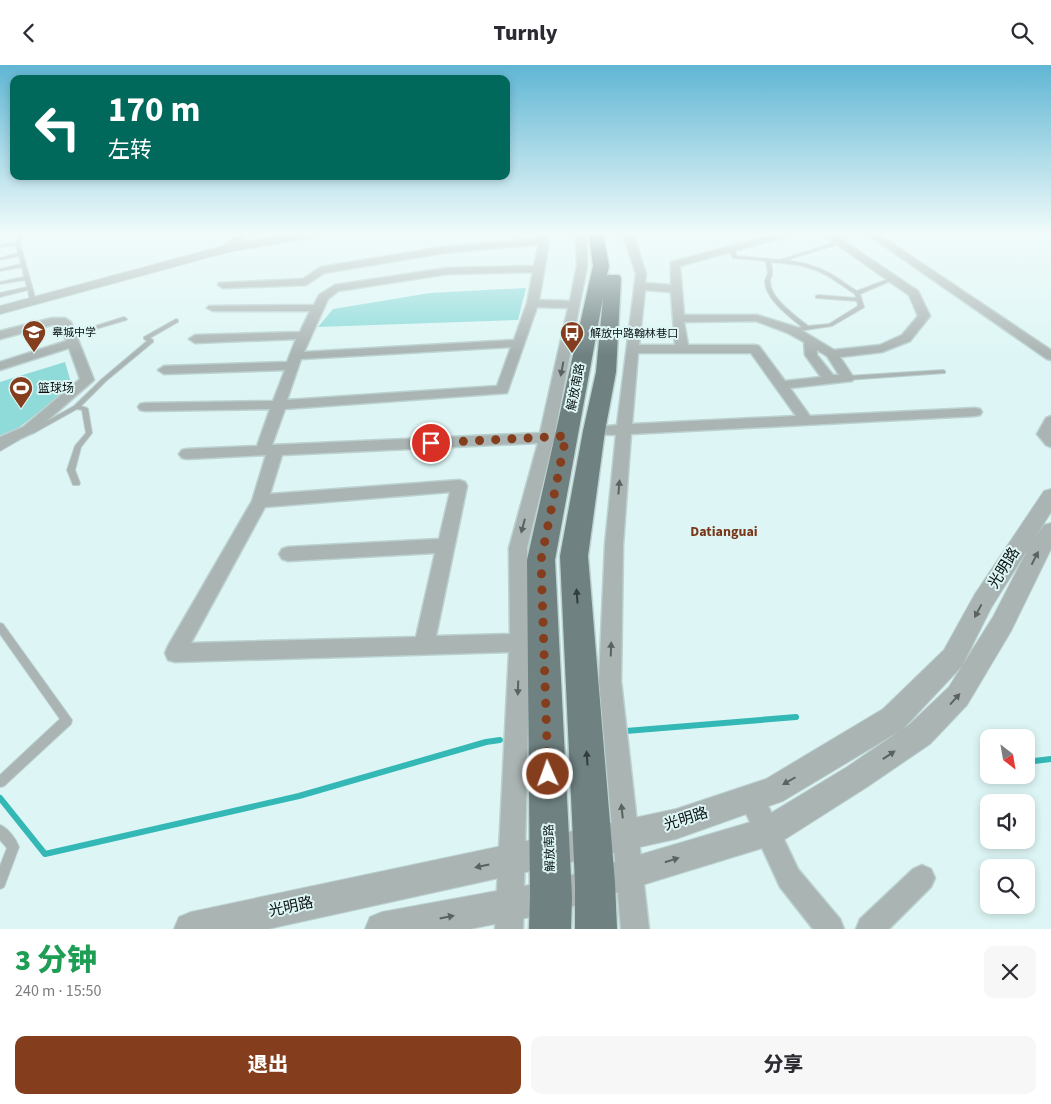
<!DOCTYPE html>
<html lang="zh">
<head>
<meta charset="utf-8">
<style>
	body { margin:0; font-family:"Source Sans 3","Noto Sans SC",sans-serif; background:#f7f7f7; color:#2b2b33; height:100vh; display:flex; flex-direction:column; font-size:19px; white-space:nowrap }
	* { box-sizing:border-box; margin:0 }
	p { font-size:16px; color:#7c7c81 }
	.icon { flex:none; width:28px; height:28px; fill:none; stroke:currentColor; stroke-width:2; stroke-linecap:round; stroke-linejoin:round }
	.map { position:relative; height:864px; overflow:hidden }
	.drawer { display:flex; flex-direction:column; background:#fff; flex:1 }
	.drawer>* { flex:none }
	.hud { position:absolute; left:10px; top:10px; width:500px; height:105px; border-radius:10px; box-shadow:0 2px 8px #0003; background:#00695c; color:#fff; overflow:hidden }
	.needle { width:32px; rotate:149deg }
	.controls { position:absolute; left:980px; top:664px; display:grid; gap:10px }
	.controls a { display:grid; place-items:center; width:55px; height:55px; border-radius:10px; background:#fff; box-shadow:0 2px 8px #0003; font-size:25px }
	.pin { position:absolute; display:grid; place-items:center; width:42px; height:42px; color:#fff; margin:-21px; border:2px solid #fff; border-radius:50%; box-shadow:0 1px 5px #0007 }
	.me { position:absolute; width:55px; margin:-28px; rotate:358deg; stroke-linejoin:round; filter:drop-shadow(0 0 4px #0008) }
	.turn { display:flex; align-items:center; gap:18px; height:105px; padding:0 15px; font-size:22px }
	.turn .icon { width:65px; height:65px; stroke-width:2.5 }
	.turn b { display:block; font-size:35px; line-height:42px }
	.round { display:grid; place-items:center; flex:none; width:52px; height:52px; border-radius:10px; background:#f7f7f7 }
	.summary { display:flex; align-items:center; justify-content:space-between; height:85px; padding:0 15px }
	h1 { font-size:30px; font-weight:800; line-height:38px; color:#1e9e55 }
	.action { display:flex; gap:10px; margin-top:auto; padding:10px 15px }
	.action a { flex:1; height:58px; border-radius:10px; background:#853e1d; color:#fff; font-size:20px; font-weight:800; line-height:58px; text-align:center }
	.action a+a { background:#f7f7f7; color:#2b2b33 }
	header { display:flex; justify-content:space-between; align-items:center; height:65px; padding:0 15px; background:#fff; font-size:22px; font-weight:800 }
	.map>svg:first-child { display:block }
</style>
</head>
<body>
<header><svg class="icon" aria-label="back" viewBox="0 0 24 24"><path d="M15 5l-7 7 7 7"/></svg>Turnly<svg class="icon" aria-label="search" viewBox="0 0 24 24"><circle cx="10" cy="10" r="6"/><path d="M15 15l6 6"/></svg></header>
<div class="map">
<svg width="1051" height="864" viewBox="0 0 1051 864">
	<rect width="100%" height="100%" fill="#ddf6f5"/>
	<path fill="#8edbda" d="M526 223 518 255 318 262 333 244 430 228Z
		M65 297 72 321 12 368 0 372V317Z"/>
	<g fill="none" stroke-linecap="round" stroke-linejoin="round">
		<path stroke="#34b8b6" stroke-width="6" d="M626 666 796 652
			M1026 697 1051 694
			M0 733 45 789 299 731 486 677 500 675"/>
		<g stroke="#bbd2d1" stroke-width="2">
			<path id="service" d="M19 169H23L20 178 36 236 33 238 30 236 28 225 0 232V228L27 222 25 215 0 219V217L24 212 22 202 0 206V204L21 199 19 191 0 195V193L18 188 16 180 0 182V180L16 177Z
				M840 176 842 177V178L786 195C801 197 817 201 831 209 840 214 848 221 857 226L891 213 895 214 860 229 864 242 863 243 832 261 792 267 790 266V264L802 262C790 252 765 234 765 216 766 213 767 211 768 208 768 205 766 200 766 196L733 193 729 185 733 184 737 191 780 195ZM771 197 799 200 818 206 828 211 855 229 856 233 818 230 816 231V233L857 236 858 241 829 259 808 261C796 251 770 234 770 216 770 212 772 213 772 209 773 205 771 200 771 197Z
				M124 252 127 254 126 255 72 271 70 272 67 270Z
				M176 254 178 255V257L150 273 153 275V277L106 316 81 341 87 343 88 344 92 368 81 382 75 405 80 418 79 420H73L67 405 75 381 86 368 82 345 77 344 34 368H30L29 366 74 341 102 314 147 276 144 274V272Z
				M943 305 945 306V308L847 315 844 313 847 311Z
				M14 373H18L19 375 0 386V381Z
				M0 558 3 559 72 655 71 659 4 721 0 722V710L60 654 0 569Z
				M0 760C8 763 16 774 19 782L4 822 0 824V801L7 783 0 775Z"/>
		</g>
		<g stroke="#bbd2d1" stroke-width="3">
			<path id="minor" d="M239 169H249L230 186H224V182Z
				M538 169H548L549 176 539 235 570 236 577 201 576 169H586L587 201 555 367 562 369 564 372 562 375 553 377 527 483 530 578 523 864H495L509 587 175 597 168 595 165 588 168 581 252 436 266 390 187 394 182 393 179 389 182 385 187 384 257 381 270 344 145 346 140 345 138 342 140 339 145 338 273 336 285 305 164 309 158 305 164 301 287 297 296 274 195 278 189 274 195 270 300 267 310 246H213L207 243 209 241 314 240 319 230 335 220 447 203 534 201 539 179 443 188 324 208 306 220 223 223 218 220 219 218 303 214 321 202 443 182 539 174ZM533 207 527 238 514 275 304 287 328 234 338 226 447 209ZM537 242 568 243 540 368 272 380 285 344 507 328ZM511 282 497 321 287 335 301 294ZM538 378 509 483 510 569 436 571 467 421 465 417 459 415 270 429 282 390ZM450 427 439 474 288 482 282 484 279 489 282 494 288 496 435 488 416 572 191 578 265 442Z
				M623 169H633L646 209 645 218 671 220V197L778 169H794L680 201 684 250H757L796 262 834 285 880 280 902 270 918 251 909 230 822 169H833L918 226 930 251 910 276 882 287 840 292 854 313 852 316 790 323 810 351 975 343 980 344 982 347 980 350 975 351 631 369 623 480 621 616 649 864H621L599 616 605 480 616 370 589 369 587 366 589 363 617 360 636 209ZM645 225 671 227 675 280H639ZM756 256 788 268 804 277 805 290 821 312 785 316 759 281 755 280H688L684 257ZM817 285 827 291 839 310H833L817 290ZM638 288H751L796 351 632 359Z
				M867 169H878L1051 285V295L1047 294Z
				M52 253H65L71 257 94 315 33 368 0 383V372L23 362 80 314 69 283 0 305V297L66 276 60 260H52L0 274V266Z
				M1051 351V382L1046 380 1037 369 1046 353Z
				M751 721 760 724 798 804 840 854 844 864H813L780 822 739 733 742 724Z
				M922 800 931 804 935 813 931 822 889 864H856L860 854 913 804Z"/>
		</g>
		<g stroke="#bbd2d1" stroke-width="2">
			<path id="tertiary" d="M291 169H319L313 172 228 187 0 249V241L227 180Z
				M1051 424V447L1036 471 1044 460 1051 458V484L1011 566 967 640 930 679 867 722 779 778 551 848 470 864H365L370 852 382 847 551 816 761 754 847 702 910 659 949 622 962 601 903 664 783 736 676 774 268 864H174L179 852 191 847 676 744 766 714 883 644 944 585 975 529 1044 426ZM1028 484 993 552 962 601 991 543Z"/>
		</g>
		<g stroke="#bbd2d1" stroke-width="3">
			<path id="primary" d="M589 169H603L609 201 607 210H619L621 213 616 307 605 366 588 491 615 818 617 864H575V818L560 491 583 366 596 307 603 233 555 495 572 832 571 864H529L530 832 527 495 593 201Z"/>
		</g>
		<use href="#service" fill="#aab4b3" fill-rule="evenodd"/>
		<use href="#minor" fill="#aab4b3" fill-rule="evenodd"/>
		<use href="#tertiary" fill="#aab4b3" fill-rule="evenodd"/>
		<use href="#primary" fill="#6f8181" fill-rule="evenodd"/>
	</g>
	<defs><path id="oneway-solid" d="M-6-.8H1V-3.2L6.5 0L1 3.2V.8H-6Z" transform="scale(1.25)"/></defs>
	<g fill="#5a6362">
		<use href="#oneway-solid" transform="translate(562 304) rotate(101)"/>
		<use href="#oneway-solid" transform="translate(619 422) rotate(-85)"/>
		<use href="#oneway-solid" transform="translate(523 461) rotate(105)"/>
		<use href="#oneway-solid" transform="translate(1035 493) rotate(-63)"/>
		<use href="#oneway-solid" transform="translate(978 546) rotate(118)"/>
		<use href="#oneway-solid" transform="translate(611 584) rotate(-88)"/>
		<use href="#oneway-solid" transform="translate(518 623) rotate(92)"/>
		<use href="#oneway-solid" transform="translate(955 634) rotate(-48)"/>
		<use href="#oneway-solid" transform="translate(889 690) rotate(-34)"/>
		<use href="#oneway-solid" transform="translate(789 716) rotate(150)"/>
		<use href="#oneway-solid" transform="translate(622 746) rotate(-96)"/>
		<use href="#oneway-solid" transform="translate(672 795) rotate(-17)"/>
		<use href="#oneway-solid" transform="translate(482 801) rotate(168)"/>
		<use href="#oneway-solid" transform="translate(447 852) rotate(-11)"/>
	</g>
	<g fill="#323e3e">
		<use href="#oneway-solid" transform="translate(577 531) rotate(-94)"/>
		<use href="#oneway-solid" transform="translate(587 693) rotate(-94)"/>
	</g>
	<linearGradient id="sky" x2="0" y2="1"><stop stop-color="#60b6d4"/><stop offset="0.58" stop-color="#f0fbfa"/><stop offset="1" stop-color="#f0fbfa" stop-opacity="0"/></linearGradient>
	<rect width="1051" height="290" fill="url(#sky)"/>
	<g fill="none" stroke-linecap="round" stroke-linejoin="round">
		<path stroke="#853e1d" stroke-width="9" stroke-dasharray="0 16.2" d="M431 378 566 371 541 495 548 709"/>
	</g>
	<defs>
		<g id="school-pin" transform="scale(1.25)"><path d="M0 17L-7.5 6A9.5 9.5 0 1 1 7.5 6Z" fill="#853e1d" stroke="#ddf6f5"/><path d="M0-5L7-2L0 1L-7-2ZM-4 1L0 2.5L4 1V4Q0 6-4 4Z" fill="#fff"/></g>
		<g id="bus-pin" transform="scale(1.25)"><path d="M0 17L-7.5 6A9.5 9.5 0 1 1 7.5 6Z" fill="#853e1d" stroke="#ddf6f5"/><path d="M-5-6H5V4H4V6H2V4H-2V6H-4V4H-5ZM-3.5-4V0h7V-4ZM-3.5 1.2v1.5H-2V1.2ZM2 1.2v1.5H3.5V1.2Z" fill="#fff"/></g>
		<g id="stadium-pin" transform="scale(1.25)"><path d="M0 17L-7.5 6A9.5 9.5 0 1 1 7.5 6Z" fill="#853e1d" stroke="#ddf6f5"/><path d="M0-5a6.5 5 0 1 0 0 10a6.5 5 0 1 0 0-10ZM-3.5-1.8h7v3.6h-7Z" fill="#fff"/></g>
	</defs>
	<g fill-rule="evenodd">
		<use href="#school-pin" x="34" y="267"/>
		<use href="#bus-pin" x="572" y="268"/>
		<use href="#stadium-pin" x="21" y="323"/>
	</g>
	<g text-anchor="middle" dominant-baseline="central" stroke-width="4" stroke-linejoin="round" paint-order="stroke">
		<g font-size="11" fill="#0a1212" stroke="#ddf6f5" text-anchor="start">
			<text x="52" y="267">皋城中学</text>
			<text x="590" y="268">解放中路翰林巷口</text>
		</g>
		<g font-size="12" fill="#0a1212" stroke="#ddf6f5">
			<text transform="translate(576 322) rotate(-79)">解放南路</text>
			<text transform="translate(550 783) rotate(-92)">解放南路</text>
		</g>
		<g font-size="12" fill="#0a1212" stroke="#ddf6f5" text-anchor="start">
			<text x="38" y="323">篮球场</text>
		</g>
		<g font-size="14" font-weight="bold" fill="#783819" stroke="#ddf6f5">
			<text x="724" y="467">Datianguai</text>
		</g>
		<g font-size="15" fill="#0a1212" stroke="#ddf6f5">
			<text transform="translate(1004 503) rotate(-58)">光明路</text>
			<text transform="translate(686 754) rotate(-17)">光明路</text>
			<text transform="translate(291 842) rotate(-12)">光明路</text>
		</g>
	</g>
</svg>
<div class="controls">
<a><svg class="needle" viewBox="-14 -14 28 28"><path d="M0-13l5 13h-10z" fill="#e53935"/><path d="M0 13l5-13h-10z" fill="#7c7c81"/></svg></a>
<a><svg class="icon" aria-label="sound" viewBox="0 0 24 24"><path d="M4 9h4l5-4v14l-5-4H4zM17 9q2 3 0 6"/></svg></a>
<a><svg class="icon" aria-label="search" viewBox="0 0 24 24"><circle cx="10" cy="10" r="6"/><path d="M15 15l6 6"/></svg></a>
</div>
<div class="pin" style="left:431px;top:378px;background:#d93025"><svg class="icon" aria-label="arrive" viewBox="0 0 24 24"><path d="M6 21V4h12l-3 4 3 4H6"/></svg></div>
<svg class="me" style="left:548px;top:709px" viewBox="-20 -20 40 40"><circle r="17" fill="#853e1d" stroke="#fff" stroke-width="3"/><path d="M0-11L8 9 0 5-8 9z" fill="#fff"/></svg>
<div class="hud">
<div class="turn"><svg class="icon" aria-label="left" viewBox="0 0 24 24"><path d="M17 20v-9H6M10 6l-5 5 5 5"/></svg><div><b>170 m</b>左转</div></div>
</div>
</div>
<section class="drawer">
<div class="summary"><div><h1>3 分钟</h1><p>240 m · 15:50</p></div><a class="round"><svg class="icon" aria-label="close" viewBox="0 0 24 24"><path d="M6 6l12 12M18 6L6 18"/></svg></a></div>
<div class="action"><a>退出</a><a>分享</a></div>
</section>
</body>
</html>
